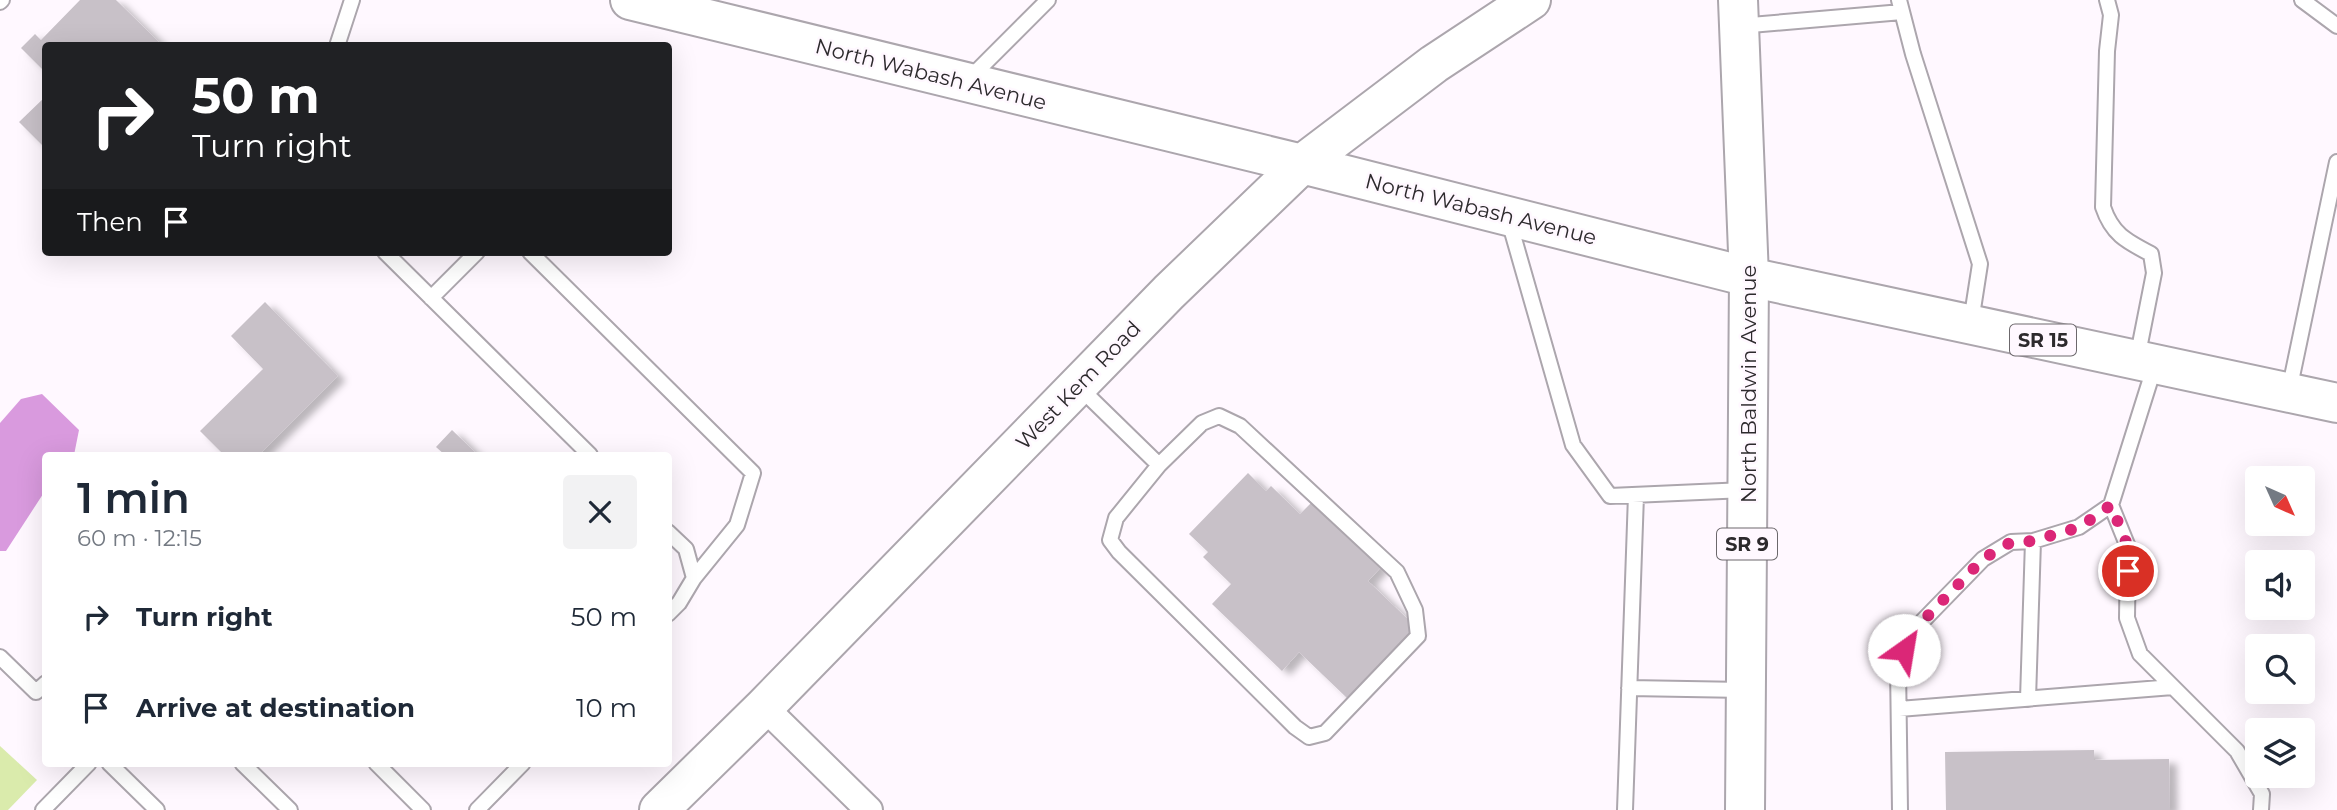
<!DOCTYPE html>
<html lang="en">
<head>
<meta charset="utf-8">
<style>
	body { margin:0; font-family:Montserrat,sans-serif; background:#f2f2f3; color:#1f2937; height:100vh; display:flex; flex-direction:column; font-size:26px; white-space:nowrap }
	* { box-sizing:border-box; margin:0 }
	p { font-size:23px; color:#747a83 }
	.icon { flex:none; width:38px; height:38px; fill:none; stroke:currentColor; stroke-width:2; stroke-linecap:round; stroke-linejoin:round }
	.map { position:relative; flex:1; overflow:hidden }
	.sheet { position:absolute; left:42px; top:452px; width:630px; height:315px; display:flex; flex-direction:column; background:#fff; border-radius:7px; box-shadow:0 7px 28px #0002 }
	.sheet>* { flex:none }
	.hud { position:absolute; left:42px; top:42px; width:630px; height:214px; border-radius:7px; box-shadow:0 7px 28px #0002; background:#202124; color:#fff; overflow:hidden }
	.needle { width:46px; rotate:135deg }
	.fabs { position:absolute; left:2245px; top:466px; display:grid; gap:14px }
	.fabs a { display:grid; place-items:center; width:70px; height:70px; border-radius:7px; background:#fff; box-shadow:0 7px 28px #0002; font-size:35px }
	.pin { position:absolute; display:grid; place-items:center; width:60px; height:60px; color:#fff; margin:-30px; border:4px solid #fff; border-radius:50%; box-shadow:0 2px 7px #0007 }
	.me { position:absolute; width:77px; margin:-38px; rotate:32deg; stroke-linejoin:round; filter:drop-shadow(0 0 5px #0008) }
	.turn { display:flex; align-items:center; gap:24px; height:147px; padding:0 35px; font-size:32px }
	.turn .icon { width:91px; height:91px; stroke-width:2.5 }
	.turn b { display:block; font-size:49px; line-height:60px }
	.then { display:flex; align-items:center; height:66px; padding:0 35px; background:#0003; gap:14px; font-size:26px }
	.round { display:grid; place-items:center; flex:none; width:74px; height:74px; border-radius:7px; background:#f2f2f3 }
	.headline { display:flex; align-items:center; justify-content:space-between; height:119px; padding:0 35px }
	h1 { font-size:42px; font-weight:600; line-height:52px }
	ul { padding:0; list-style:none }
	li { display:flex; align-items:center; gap:21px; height:91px; padding:0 35px }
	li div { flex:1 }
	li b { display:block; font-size:26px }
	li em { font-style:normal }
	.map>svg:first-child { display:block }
</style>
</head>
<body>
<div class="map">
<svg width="2337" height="810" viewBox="0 0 2337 810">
	<defs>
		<filter id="shadow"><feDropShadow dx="8" dy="4.5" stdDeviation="3.5" flood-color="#0004"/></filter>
	</defs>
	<rect width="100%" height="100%" fill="#fff8ff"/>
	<path fill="#daebac" d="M0 746 37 780 8 810H0Z"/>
	<path fill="#d99ade" d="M42 394 79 430 74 455H46L45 491 6 551H0V423L21 399Z"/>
	<path fill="#c8c1c8" filter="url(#shadow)" d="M80 0H116L159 42 155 46H46V73L21 48 35 34 41 40Z
		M46 96V149L19 122Z
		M265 302 338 376 259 455H224L200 431 263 369 231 336Z
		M452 430 478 455H445L436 447Z
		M1248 473 1266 491 1271 486 1300 514 1314 500 1382 566 1368 581 1416 627 1347 698 1299 652 1282 671 1212 604 1231 584 1203 557 1208 552 1189 534Z
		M2094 750V760L2169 759 2170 810H1946L1945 752Z"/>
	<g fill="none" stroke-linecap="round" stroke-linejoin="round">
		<g stroke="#aca6ad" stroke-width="18">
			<path id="lane" d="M1899 0 1913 54 1980 264 1971 322
				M2107 0 2111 15 2107 51 2103 207C2112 234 2126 241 2151 254L2154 273 2137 359
				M2302 0 2337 26
				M0 2 2 0
				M1739 26 1902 12
				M337 46 352 0
				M970 78 1048 0
				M1509 221 1573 445 1610 496 1745 490
				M385 252 590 455
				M530 252 753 473 737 525 694 578
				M431 298 477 252
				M1079 387 1159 465 1202 423 1219 416 1240 426 1397 572 1415 610 1418 636 1325 733 1309 737 1295 727 1119 552 1110 540 1116 518 1159 465
				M2289 391 2337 162
				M2111 505 2128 547 2127 618 2140 654 2237 751 2262 794 2261 810
				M668 532 686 549 694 578 679 603 668 614
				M0 657 36 692 46 683
				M1629 688 1745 690
				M2028 699 2033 541
				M1899 709 2173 687
				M109 763 157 810
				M242 763 290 810
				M376 763 423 810
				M43 810 89 763
				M477 810 523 763
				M1625 810 1636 495
				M1900 810 1898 667 1911 633 1983 559 2011 542 2033 541 2079 527 2111 505 2155 365"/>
		</g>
		<g stroke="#aca6ad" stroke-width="30">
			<path id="street" d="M764 707 869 810"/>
		</g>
		<g stroke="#aca6ad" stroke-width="42">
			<path id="secondary" d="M630 0 1302 164 1749 277
				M659 810 764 707 1169 292 1302 164 1434 64 1531 0"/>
		</g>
		<g stroke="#aca6ad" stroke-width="42">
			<path id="primary" d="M1749 277 2337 403"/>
		</g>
		<g stroke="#aca6ad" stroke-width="42">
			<path id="highway" d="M1738 0 1749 277 1745 810"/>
		</g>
		<use href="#lane" stroke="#fff" stroke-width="14"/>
		<use href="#street" stroke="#fff" stroke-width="26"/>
		<use href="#secondary" stroke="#fff" stroke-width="38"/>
		<use href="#primary" stroke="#fff" stroke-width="38"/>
		<use href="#highway" stroke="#fff" stroke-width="38"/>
	</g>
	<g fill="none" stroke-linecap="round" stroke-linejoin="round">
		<path stroke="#db2777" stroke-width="12" stroke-dasharray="0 21.6" d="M1904 650 1911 633 1983 559 2011 542 2033 541 2080 527 2111 505 2128 547V571"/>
	</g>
	<g text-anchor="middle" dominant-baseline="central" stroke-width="5" stroke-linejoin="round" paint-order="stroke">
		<g fill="#fff8ff" stroke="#6c686c" stroke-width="2">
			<rect x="2010" y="324.5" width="66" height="31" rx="5"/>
			<rect x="1717" y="528.5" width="60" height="31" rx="5"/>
		</g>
		<g font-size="19" font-weight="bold" fill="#2d2a2d">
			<text x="2043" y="340">SR 15</text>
			<text x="1747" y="544">SR 9</text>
		</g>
		<g font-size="21" fill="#2d2a2d" stroke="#fff8ff">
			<text transform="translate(931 74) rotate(14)">North Wabash Avenue</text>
			<text transform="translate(1481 209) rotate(14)">North Wabash Avenue</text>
			<text transform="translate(1748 384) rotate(-90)">North Baldwin Avenue</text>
			<text transform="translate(1078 385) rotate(-46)">West Kem Road</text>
		</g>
	</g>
</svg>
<div class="fabs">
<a><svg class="needle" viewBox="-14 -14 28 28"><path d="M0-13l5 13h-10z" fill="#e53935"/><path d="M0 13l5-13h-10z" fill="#747a83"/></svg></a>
<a><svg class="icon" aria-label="sound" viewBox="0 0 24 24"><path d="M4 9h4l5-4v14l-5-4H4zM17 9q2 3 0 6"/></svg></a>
<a><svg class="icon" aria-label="search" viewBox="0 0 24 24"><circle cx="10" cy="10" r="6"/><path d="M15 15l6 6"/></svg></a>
<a><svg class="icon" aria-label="layers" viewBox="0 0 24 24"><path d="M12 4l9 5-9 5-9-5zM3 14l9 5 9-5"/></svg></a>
</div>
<div class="pin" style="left:2128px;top:571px;background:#d93025"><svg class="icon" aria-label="arrive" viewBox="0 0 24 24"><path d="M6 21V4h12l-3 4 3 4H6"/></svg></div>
<svg class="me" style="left:1904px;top:650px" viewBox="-20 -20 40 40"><circle r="19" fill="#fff"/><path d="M0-13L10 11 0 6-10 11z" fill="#db2777"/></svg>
<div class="hud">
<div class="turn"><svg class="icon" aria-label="right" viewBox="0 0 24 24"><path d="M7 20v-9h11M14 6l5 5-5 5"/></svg><div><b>50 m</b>Turn right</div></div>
<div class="then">Then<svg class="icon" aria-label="arrive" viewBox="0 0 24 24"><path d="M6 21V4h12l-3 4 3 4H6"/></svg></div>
</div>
<section class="sheet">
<div class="headline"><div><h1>1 min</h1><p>60 m · 12:15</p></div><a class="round"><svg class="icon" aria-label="close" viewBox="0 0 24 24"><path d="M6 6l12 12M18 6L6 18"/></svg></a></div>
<ul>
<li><svg class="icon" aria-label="right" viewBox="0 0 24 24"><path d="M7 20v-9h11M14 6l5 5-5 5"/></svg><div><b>Turn right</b></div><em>50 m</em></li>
<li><svg class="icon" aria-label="arrive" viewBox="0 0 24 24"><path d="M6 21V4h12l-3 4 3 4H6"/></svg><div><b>Arrive at destination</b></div><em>10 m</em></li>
</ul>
</section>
</div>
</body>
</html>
